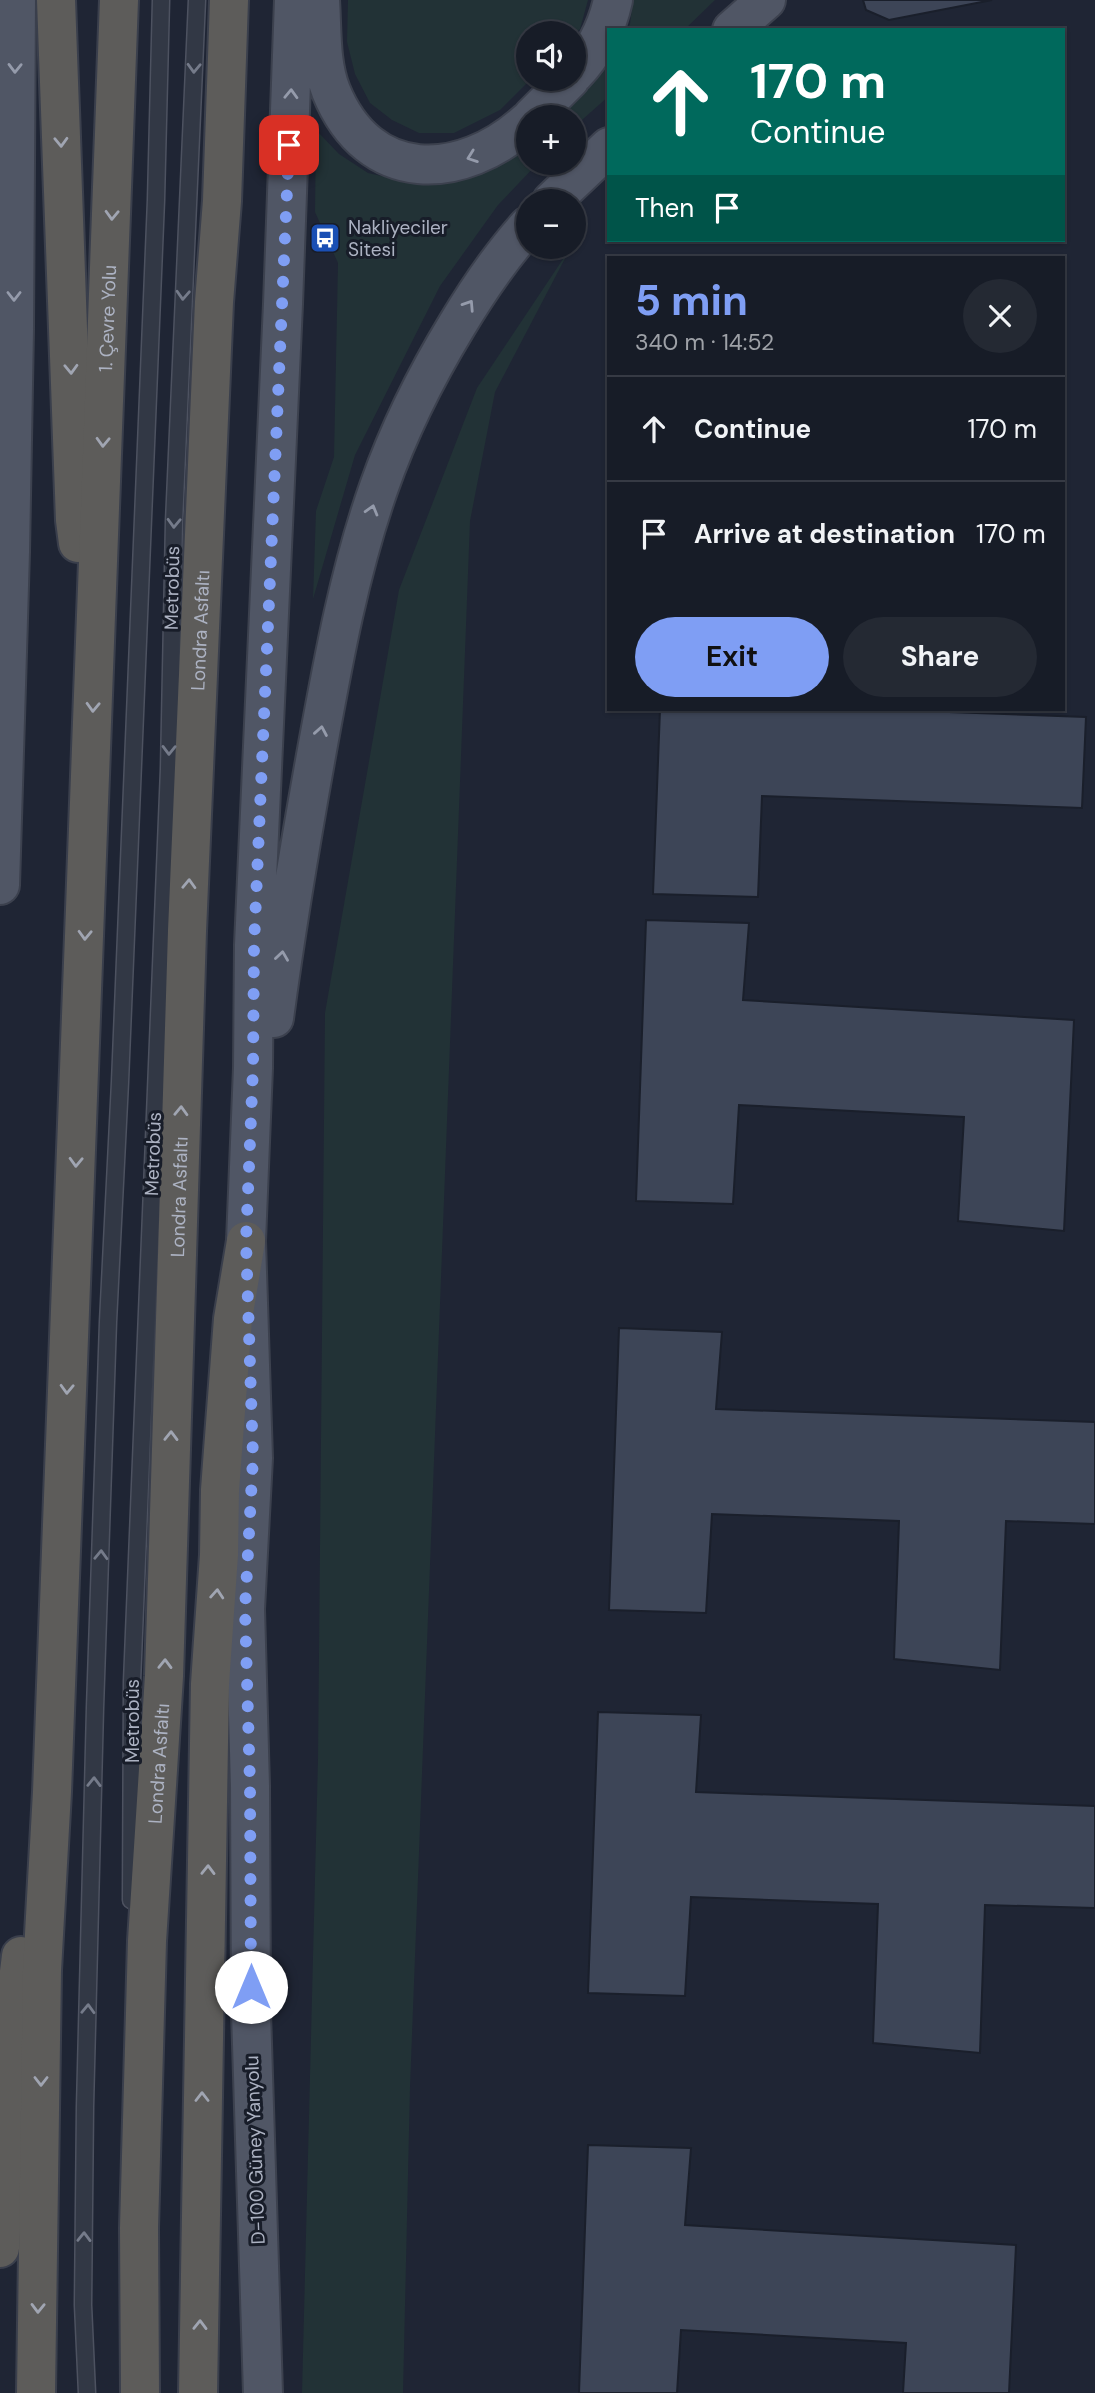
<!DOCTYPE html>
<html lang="en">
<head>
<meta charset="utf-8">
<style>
	body { margin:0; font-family:"DM Sans",sans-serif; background:#242933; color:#f1f3f6; height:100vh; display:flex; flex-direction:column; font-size:26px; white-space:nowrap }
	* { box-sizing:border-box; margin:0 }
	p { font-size:23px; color:#9ea1a7 }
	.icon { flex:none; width:38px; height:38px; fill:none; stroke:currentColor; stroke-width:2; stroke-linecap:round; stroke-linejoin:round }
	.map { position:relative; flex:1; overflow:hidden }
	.details { position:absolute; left:607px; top:256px; width:458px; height:455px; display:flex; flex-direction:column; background:#171c27; border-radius:0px; box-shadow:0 2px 5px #0004,0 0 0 2px #363a44 }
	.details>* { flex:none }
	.hud { position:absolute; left:607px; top:28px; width:458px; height:214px; border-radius:0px; box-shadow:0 2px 5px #0004,0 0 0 2px #363a44; background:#00695c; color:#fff; overflow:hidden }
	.controls { position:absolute; left:516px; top:21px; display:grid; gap:14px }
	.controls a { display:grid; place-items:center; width:70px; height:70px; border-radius:50%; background:#171c27; box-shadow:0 2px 5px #0004,0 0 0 2px #363a44; font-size:35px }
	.pin { position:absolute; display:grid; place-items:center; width:60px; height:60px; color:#fff; margin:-30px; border-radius:14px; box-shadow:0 4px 10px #0006 }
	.me { position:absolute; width:77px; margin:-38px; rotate:0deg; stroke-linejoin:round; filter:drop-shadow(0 0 5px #0008) }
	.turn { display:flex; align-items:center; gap:24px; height:147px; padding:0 28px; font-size:32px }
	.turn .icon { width:91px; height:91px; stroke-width:2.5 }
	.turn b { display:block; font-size:49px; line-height:60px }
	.then { display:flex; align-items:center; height:66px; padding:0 28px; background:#0003; gap:14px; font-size:26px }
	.round { display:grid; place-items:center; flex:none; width:74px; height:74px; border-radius:37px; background:#242933 }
	.summary { display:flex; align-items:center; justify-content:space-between; height:119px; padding:0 28px }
	h1 { font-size:42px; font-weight:700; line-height:52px; color:#7f9ef4 }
	.button { display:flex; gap:14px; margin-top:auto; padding:14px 28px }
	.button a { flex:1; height:80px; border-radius:42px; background:#7f9ef4; color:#111; font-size:28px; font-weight:700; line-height:80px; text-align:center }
	.button a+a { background:#242933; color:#f1f3f6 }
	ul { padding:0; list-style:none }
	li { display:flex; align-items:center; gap:21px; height:105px; padding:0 28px; border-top:2px solid #363a44 }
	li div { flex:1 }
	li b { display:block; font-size:26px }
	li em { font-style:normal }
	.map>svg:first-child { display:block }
</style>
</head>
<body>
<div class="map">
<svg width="1095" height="2393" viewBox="0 0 1095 2393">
	<rect width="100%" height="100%" fill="#1f2534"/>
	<path fill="#223236" d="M348 0H588L580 29 574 35 528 33V79H531L500 110 454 133H419L392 120 370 103 355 74 347 42Z
		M633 0H715L684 30H626L630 24Z
		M609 53V96L574 127V117H554Z
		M316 130 339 154 368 173 409 182 452 181 528 142V163H538L498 205 440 286 355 455 313 599 316 511 334 457 338 263 315 212Z
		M571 247 495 392 470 521 410 2087 403 2393H302L318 1759 325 1013 399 590 477 388Z"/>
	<path fill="#3d4557" stroke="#1a1f2b" stroke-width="2" d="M863 0H992L889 20 866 10Z
		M660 709H866L1086 717 1082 808 762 796 758 897 653 894Z
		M646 920 749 923 743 1000 1074 1020 1064 1231 958 1221 964 1117 739 1105 733 1204 636 1201Z
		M619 1328 722 1332 716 1409 1095 1422V1524L1006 1521 1000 1670 894 1659 899 1521 712 1514 706 1613 609 1610Z
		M598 1712 701 1715 696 1792 1095 1806V1908L985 1905 980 2053 873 2043 878 1904 691 1897 685 1996 588 1993Z
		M588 2145 691 2148 685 2225 1016 2245 1009 2393H903L906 2343 681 2330 677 2393H579Z"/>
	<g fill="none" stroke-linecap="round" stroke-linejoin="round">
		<g stroke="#4d5260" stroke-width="19">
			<path id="service" d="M131 1900 132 1682 169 769 174 522 197 0
				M87 2393 83 2305 85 2107 95 1708 108 1322 120 1082 156 200 161 0"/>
		</g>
		<g stroke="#3c414e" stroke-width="42">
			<path id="primary" d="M320 0C322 30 320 63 331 91 369 185 461 182 528 121
				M732 30 766 0
				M574 74C594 53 607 28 613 0
				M532 117 570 79
				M552 201 609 147
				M0 885 10 552 14 329 16 0
				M274 1018C286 928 301 839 317 750 333 662 349 572 379 487 399 430 426 376 457 325 478 290 501 256 528 226
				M263 2393 251 2012 250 1786 245 1609 253 1458 246 1241 253 1068 254 945 283 304 294 0"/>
		</g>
		<g stroke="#3a3f4c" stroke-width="42">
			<g id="trunk">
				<path d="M56 0 75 520 78 543"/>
				<path d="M0 2248 13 2020 21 1956"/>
				<path id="s1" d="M36 2393 42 1970 52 1792 119 0"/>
				<path id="s2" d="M140 2393 139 2228 147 1941 164 1676 187 931 214 302 222 201 229 0"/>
				<path d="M198 2393 210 1684 219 1555 220 1490 233 1319 246 1241"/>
			</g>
		</g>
		<use href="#service" stroke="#323845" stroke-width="16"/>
		<use href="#primary" stroke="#505665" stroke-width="38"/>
		<use href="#trunk" stroke="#5d5c5a" stroke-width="38"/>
	</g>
	<defs><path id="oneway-chevron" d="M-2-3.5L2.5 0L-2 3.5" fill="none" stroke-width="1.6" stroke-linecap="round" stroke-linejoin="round" transform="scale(1.75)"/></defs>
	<g stroke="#959bab">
		<use href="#oneway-chevron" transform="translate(15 68) rotate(91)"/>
		<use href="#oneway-chevron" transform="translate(291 94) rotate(-88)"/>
		<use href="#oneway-chevron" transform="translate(472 157) rotate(160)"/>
		<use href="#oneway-chevron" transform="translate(14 296) rotate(90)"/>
		<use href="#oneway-chevron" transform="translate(469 305) rotate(-57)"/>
		<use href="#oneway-chevron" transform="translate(372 510) rotate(-74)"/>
		<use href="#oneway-chevron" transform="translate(321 731) rotate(-80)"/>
		<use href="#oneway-chevron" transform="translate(282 956) rotate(-82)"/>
	</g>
	<g stroke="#757b8a">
		<use href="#oneway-chevron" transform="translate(194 68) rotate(92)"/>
		<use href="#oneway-chevron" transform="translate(183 295) rotate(93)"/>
		<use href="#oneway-chevron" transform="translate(174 523) rotate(92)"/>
		<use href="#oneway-chevron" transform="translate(169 750) rotate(91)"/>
		<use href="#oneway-chevron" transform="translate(101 1555) rotate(-88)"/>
		<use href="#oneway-chevron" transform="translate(94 1782) rotate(-89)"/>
		<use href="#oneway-chevron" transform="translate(88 2009) rotate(-88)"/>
		<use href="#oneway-chevron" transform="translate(84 2237) rotate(-89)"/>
	</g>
	<g stroke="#a0a5b2">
		<use href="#oneway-chevron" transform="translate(61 142) rotate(88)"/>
		<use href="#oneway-chevron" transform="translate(112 215) rotate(92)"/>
		<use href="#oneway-chevron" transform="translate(71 369) rotate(88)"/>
		<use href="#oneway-chevron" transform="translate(103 442) rotate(92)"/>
		<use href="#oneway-chevron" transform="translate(93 707) rotate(92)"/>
		<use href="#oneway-chevron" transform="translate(189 884) rotate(-88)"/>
		<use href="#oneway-chevron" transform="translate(85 935) rotate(92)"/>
		<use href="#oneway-chevron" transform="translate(181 1111) rotate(-88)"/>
		<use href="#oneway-chevron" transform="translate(76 1162) rotate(92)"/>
		<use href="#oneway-chevron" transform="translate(67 1389) rotate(92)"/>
		<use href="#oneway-chevron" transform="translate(171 1436) rotate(-89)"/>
		<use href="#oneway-chevron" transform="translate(217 1594) rotate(-86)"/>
		<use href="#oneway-chevron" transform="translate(165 1664) rotate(-89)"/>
		<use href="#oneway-chevron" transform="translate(208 1870) rotate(-89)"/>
		<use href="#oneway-chevron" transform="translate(41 2081) rotate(90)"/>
		<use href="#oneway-chevron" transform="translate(202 2097) rotate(-90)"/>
		<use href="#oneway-chevron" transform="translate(38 2308) rotate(91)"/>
		<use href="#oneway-chevron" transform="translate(200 2325) rotate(-89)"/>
	</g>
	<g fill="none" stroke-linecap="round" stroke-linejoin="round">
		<path stroke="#7f9ef4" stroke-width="12" stroke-dasharray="0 21.6" d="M251 1987 250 1786 245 1609 253 1458 246 1241 253 1068 254 945 289 145"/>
	</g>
	<defs>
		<g id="bus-square" transform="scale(1.575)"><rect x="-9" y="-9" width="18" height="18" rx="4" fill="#1a4fb4" stroke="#181d29"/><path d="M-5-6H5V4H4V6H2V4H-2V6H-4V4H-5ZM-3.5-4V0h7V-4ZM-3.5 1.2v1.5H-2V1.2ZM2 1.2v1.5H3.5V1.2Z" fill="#fff"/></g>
	</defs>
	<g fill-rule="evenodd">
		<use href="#bus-square" x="325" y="238"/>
	</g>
	<g text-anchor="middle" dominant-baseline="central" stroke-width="6" stroke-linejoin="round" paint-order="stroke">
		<g font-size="19" fill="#acb2c2" stroke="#181d29" text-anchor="start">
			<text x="348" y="227">Nakliyeciler<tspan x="348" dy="22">Sitesi</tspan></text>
		</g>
		<g font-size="19" fill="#acb2c2" stroke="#181d29">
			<text stroke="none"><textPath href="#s1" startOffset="2076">1. Çevre Yolu</textPath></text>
			<text transform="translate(172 588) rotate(-89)">Metrobüs</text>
			<text stroke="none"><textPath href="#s2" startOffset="1764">Londra Asfaltı</textPath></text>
			<text transform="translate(153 1154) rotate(-88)">Metrobüs</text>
			<text stroke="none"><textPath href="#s2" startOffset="1197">Londra Asfaltı</textPath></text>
			<text transform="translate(132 1721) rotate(-90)">Metrobüs</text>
			<text stroke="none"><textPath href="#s2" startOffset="630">Londra Asfaltı</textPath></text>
			<text transform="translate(255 2150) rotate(-92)">D-100 Güney Yanyolu</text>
		</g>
	</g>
</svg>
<div class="controls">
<a><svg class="icon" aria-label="sound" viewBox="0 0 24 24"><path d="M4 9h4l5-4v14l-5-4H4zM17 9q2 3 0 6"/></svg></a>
<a>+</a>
<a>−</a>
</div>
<div class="pin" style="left:289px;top:145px;background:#d93025"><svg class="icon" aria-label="arrive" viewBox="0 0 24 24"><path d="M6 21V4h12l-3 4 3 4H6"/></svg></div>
<svg class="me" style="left:251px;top:1987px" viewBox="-20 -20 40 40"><circle r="19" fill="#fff"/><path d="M0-13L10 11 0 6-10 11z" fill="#7f9ef4"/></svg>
<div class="hud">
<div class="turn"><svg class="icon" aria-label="ahead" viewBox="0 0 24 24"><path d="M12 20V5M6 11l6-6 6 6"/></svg><div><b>170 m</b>Continue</div></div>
<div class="then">Then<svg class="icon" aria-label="arrive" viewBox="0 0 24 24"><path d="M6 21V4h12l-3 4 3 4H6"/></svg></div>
</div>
<section class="details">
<div class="summary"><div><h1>5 min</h1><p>340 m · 14:52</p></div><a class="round"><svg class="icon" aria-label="close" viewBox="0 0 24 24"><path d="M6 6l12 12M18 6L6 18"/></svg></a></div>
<ul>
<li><svg class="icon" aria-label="ahead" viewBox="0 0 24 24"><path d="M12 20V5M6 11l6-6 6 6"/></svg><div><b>Continue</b></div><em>170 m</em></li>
<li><svg class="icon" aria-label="arrive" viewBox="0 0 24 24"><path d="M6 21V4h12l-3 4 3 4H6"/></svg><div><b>Arrive at destination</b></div><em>170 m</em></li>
</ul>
<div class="button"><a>Exit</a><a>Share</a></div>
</section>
</div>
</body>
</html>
